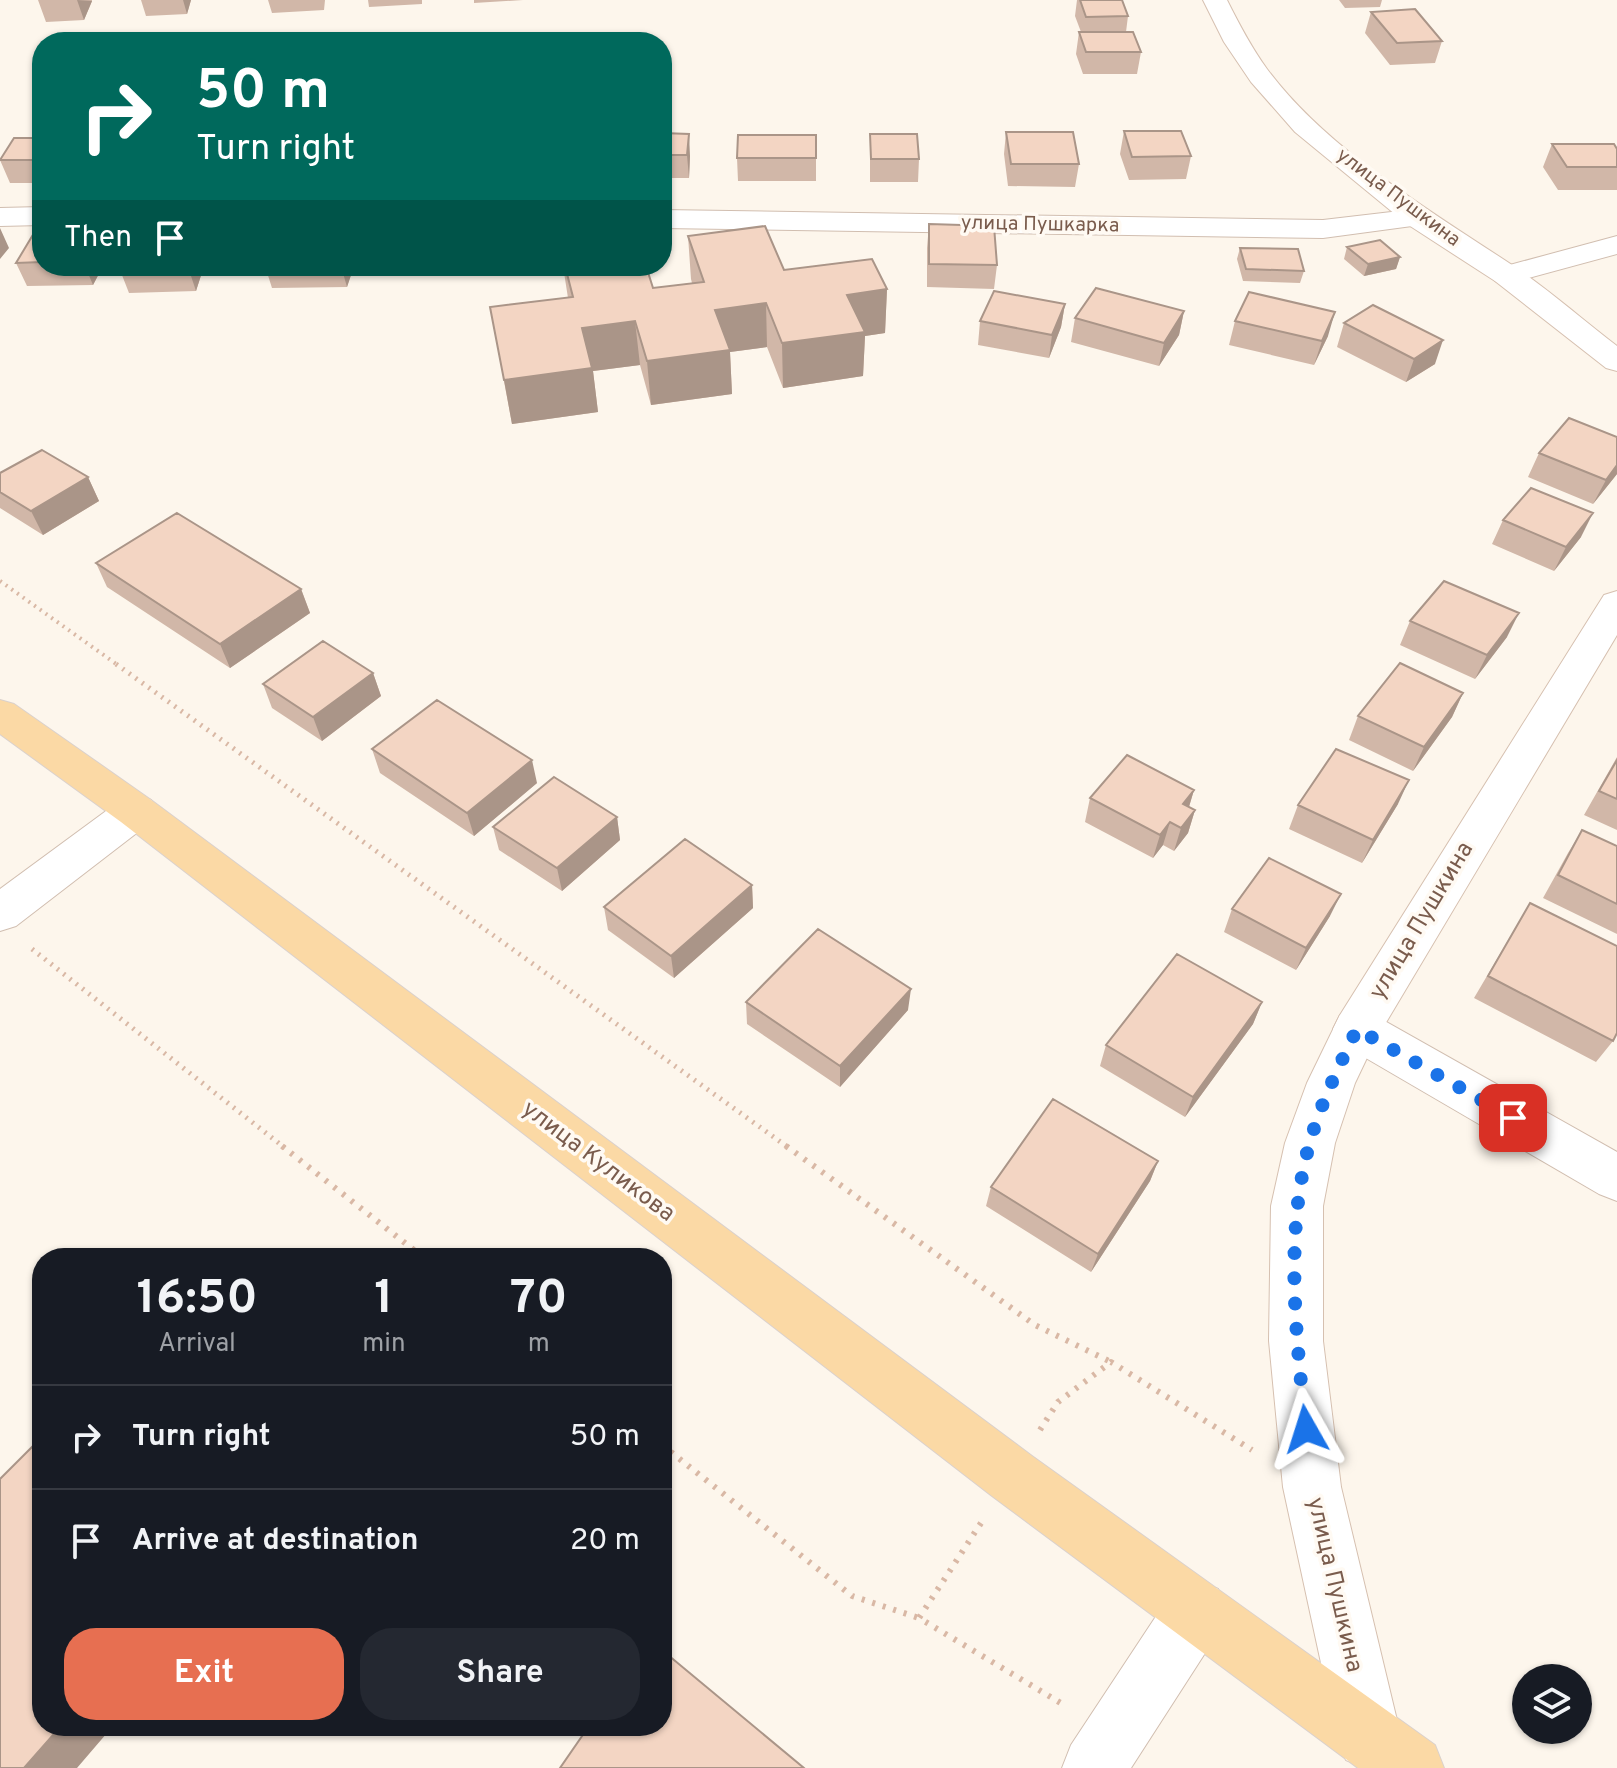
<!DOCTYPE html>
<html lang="en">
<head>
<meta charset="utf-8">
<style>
	body { margin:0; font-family:Overpass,sans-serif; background:#242831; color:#f1f3f6; height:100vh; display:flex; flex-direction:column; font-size:30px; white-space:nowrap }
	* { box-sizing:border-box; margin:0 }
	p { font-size:26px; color:#9ea1a6 }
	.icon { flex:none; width:44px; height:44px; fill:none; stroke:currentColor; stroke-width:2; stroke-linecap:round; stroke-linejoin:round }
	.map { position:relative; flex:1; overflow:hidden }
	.details { position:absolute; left:32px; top:1248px; width:640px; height:488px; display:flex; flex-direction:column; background:#171b24; border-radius:32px; box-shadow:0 2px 6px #0004 }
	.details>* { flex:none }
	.guide { position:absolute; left:32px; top:32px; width:640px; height:244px; border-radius:32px; box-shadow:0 2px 6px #0004; background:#00695c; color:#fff; overflow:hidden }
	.fabs { position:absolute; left:1512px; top:1664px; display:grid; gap:16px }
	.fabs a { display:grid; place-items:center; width:80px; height:80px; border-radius:50%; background:#171b24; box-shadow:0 2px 6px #0004; font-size:40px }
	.pin { position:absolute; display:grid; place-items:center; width:68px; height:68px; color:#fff; margin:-34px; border-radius:16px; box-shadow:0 4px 12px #0006 }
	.me { position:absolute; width:88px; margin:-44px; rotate:354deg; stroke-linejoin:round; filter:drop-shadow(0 0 6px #0008) }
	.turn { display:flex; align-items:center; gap:28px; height:168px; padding:0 32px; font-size:36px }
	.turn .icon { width:104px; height:104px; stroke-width:2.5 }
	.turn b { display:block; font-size:56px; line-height:68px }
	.then { display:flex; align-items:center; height:76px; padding:0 32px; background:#0003; gap:16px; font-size:30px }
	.eta { display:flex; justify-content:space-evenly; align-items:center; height:136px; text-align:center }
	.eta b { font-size:48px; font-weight:700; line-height:56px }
	.primary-button { display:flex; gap:16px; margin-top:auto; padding:16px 32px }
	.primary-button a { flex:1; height:92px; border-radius:32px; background:#e76f51; color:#fff; font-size:32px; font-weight:700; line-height:92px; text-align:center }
	.primary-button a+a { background:#242831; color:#f1f3f6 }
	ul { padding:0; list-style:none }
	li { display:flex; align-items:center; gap:24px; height:104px; padding:0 32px; border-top:2px solid #363941 }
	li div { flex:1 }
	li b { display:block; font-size:30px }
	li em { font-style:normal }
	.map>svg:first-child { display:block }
</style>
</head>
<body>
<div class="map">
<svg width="1617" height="1768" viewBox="0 0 1617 1768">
	<rect width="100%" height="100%" fill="#fdf6ec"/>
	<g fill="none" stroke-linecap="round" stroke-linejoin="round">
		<g stroke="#d1beb0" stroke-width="2">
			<path id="street" d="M42 207V225L0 226V208Z
				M1417 209 1427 212 1431 218 1427 224 1323 238 662 228V210L1323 220Z
				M1617 236V254L1506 284 1495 281 1491 275 1495 269Z
				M136 795 151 800 157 811 151 822 16 926 0 931V889L121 800Z
				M1357 1009 1374 1015 1617 1152V1201L1599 1194 1340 1043 1333 1029 1340 1015Z
				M1196 1581 1218 1589 1226 1611 1218 1633 1131 1768H1062L1071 1745 1174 1589Z"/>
		</g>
		<g stroke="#d6c0b0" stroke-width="2">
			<path id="secondary" d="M1203 0H1227C1239 24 1251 47 1267 69 1328 151 1431 211 1515 267 1550 291 1583 320 1617 346V371L1606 368 1495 281 1407 224 1295 132 1251 82 1224 42Z
				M1617 591V635L1375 1041 1355 1083 1335 1143 1323 1206V1341L1341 1487 1401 1737 1392 1760 1367 1768 1346 1760 1337 1737 1283 1487 1269 1341 1271 1206 1285 1143 1307 1083 1340 1015 1604 595Z"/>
		</g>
		<g stroke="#dad1cd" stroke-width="2">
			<path id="primary" d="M0 700 14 704 151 800 1032 1456 1435 1745 1444 1768H1358L992 1496 121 822 0 734Z"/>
		</g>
		<path stroke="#d9b8a5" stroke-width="4" stroke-dasharray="2 5" stroke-linecap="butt" d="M0 581 119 666"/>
		<path stroke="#d9b8a5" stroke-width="5" stroke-dasharray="2 6" stroke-linecap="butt" d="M116 664 789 1148
			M32 949 285 1148"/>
		<path stroke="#d9b8a5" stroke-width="6" stroke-dasharray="3 8" stroke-linecap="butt" d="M282 1146 424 1258
			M786 1146 1035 1325 1111 1362
			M1040 1430 1058 1402 1111 1362 1252 1450
			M662 1445 852 1596 919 1618
			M981 1523 919 1618 1064 1705"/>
		<use href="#street" fill="#fff" fill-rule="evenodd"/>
		<use href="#secondary" fill="#fff" fill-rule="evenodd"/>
		<use href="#primary" fill="#fbd9a5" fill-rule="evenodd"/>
	</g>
	<path fill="#d1b7a8" d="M38 0H92V1L84 20 46 22Z
		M141 0H191L187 14 146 16Z
		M268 0H325L324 10 272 13Z
		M368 0H422V4L369 7Z
		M474 0H523L474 3Z
		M1077 0H1122L1128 16 1126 32 1141 52 1137 74H1083L1076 54 1079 32H1081L1075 16Z
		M1339 0H1382L1380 7 1345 8Z
		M1371 12 1442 41 1435 63 1390 65 1365 33Z
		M1124 131 1191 156 1186 179 1129 180 1120 154Z
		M1006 132 1079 164 1075 187 1008 186 1004 154Z
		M662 133 690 156 689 178H662Z
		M870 134 919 159 918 182H870Z
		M816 135V181H738L737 158Z
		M42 138V183H10L0 160Z
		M1552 144 1617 149V190H1558L1543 167Z
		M929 224 997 265 994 289 927 287V248Z
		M42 233V266H103L93 285 27 286 16 263Z
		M688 236 784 270 887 289 885 333 865 336 863 376 783 388 767 347 730 352 732 394 651 405 640 365 593 371 598 412 512 424 490 307 568 298 563 266H646L653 288 692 283 691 279Z
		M1347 247 1400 257 1396 269 1364 276 1344 259Z
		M1240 248 1304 271 1300 283 1243 281 1237 259Z
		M122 266H204L196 291 129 293 120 270Z
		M265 266H354L347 287 272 288Z
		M1065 304 1061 327 1049 358 978 345 980 321Z
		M1184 311 1179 335 1159 366 1071 342 1075 318Z
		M1235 321 1328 336 1314 365 1229 345Z
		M1344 323 1435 364 1406 382 1337 347Z
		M1617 437V474L1593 504 1528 477 1539 453Z
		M0 473 88 477 99 501 43 535 0 508Z
		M1503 520 1581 537 1554 571 1492 544Z
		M96 563 301 589 310 613 230 668 107 587Z
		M1410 621 1507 637 1475 679 1400 645Z
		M373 673 381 696 322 741 272 708 263 684Z
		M1463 693 1452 717 1413 771 1349 740 1358 716Z
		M372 749 537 783 474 836 380 773Z
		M1617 757V830L1584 815Z
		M1194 790 1189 807 1195 810 1188 833 1174 851 1163 845 1153 858 1085 822 1090 798Z
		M1398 804 1362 863 1289 829 1298 805Z
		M617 817 620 840 562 891 499 850 493 827Z
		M1582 830 1617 846V934L1543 898 1568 853Z
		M752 885 753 908 674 978 608 930 604 907Z
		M1530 903 1613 1041 1596 1062 1474 998Z
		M1232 909 1330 916 1296 970 1224 932Z
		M746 1002 908 1010 840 1087 747 1024Z
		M1262 1002 1253 1024 1185 1117 1100 1066 1106 1045Z
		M1158 1161 1150 1181 1091 1272 986 1206 991 1187Z"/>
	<path fill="#aa9588" d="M77 0 92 1 84 20Z
		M183 0H191L187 14Z
		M689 134 690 156 689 178 687 155Z
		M0 228 9 248 0 259Z
		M1400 257 1396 269 1364 276 1368 264Z
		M85 266H103L93 285Z
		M188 266H204L196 291 188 267Z
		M341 266H354L347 287Z
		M887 289 885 333 865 336 863 376 783 388 782 343 847 295Z
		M766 303 767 347 730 352 732 394 651 405 647 361 715 310Z
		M1065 304 1061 327 1049 358 1052 335Z
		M1184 311 1179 335 1159 366 1164 343Z
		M1335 312 1328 336 1314 365 1322 341Z
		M635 321 640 365 593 371 598 412 512 424 504 380 582 328Z
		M1443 340 1435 364 1406 382 1414 359Z
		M1617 465V474L1593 504 1606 480Z
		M88 477 99 501 43 535 31 511Z
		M1593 513 1581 537 1554 571 1566 547Z
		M301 589 310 613 230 668 220 644Z
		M1519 613 1507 637 1475 679 1487 655Z
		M373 673 381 696 322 741 313 717Z
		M1463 693 1452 717 1413 771 1424 747Z
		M532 760 537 783 474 836 467 813Z
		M1409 780 1398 804 1362 863 1373 840Z
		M1194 790 1187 813 1176 827 1183 804Z
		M1195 810 1188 833 1174 851 1181 828Z
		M617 817 620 840 562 891 557 868Z
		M1170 822 1163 845 1153 858 1160 835Z
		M752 885 753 908 674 978 671 956Z
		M1341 894 1330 916 1296 970 1306 948Z
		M911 989 908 1010 840 1087V1066Z
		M1262 1002 1253 1024 1185 1117 1193 1097Z
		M1158 1161 1150 1181 1091 1272 1098 1254Z
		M61 1726H113L77 1768H24Z"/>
	<path fill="#f3d5c3" stroke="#aa9588" stroke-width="2" d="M1080 0H1122L1128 16 1086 17Z
		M1415 9 1442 41 1397 43 1371 12Z
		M1079 32H1133L1141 52H1086Z
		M1124 131H1181L1191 156 1132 157Z
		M1006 132H1073L1079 164H1011Z
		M662 133 689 134 687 155H662Z
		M870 134H917L919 159H871Z
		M738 135H816V158H737Z
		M14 138H42V160H0Z
		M1552 144H1614L1617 149V167H1567Z
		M929 224 994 226 997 265 929 264Z
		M765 226 784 270 872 259 887 289 847 295 865 332 782 343 766 303 715 310 730 350 647 361 635 321 582 328 592 368 504 380 490 307 573 297 565 266H646L653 288 704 282 688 236Z
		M34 233H42V262L16 263Z
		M1380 240 1400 257 1368 264 1347 247Z
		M1240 248 1298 249 1304 271 1246 269Z
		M122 266H188V267L120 270Z
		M1096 288 1184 311 1164 343 1075 318Z
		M994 291 1065 304 1052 335 980 321Z
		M1249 292 1335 312 1322 341 1235 321Z
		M1373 305 1443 340 1414 359 1344 323Z
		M1569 418 1617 437V465L1606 480 1539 453Z
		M42 450 88 477 31 511 0 492V473Z
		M1531 488 1593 513 1566 547 1503 520Z
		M177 513 301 589 220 644 96 563Z
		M1444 581 1519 613 1487 655 1410 621Z
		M323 641 373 673 313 717 263 684Z
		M1400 663 1463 693 1424 747 1358 716Z
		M437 700 532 760 467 813 372 749Z
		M1336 749 1409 780 1373 840 1298 805Z
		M1127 755 1194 790 1183 804 1195 810 1181 828 1170 822 1160 835 1090 798Z
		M1617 760V799L1599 791Z
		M554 777 617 817 557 868 493 827Z
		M1582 830 1617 846V904L1558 875Z
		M685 839 752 885 671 956 604 907Z
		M1269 858 1341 894 1306 948 1232 909Z
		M1530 903 1617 946V1033L1613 1041 1488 976Z
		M818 929 911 989 840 1066 746 1002Z
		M1177 954 1262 1002 1193 1097 1106 1045Z
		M1053 1099 1158 1161 1098 1254 991 1187Z
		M42 1437V1726H61L24 1768H0V1479Z
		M662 1650 804 1768H560L589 1726H662Z"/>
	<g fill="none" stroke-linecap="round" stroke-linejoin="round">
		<path stroke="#1a73e8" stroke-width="14" stroke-dasharray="0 25.2" d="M1306 1429C1296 1337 1284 1232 1310 1142 1321 1103 1339 1066 1357 1029L1513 1118"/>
	</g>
	<g text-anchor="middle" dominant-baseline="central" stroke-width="7" stroke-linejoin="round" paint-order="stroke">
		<g font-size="20" fill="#7a5c4d" stroke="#fffaf3">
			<text transform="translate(1398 198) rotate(37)">улица Пушкина</text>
			<text transform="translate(1040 225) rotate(1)">улица Пушкарка</text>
		</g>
		<g font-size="24" fill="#7a5c4d" stroke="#fffaf3">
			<text transform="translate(1422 921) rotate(-59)">улица Пушкина</text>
			<text transform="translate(598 1162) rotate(37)">улица Куликова</text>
			<text transform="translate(1334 1585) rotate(77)">улица Пушкина</text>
		</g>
	</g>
</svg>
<div class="fabs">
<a><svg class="icon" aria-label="layers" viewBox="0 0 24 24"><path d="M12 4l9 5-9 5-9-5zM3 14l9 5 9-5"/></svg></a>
</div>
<div class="pin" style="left:1513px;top:1118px;background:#d93025"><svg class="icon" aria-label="arrive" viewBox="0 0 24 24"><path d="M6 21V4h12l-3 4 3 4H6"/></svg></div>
<svg class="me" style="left:1306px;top:1429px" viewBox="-20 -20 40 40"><path d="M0-17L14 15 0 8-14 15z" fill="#1a73e8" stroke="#fff" stroke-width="4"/></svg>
<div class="guide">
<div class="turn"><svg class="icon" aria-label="right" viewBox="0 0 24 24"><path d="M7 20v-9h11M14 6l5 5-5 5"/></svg><div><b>50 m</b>Turn right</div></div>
<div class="then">Then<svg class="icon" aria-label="arrive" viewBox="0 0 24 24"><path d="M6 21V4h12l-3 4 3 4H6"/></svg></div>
</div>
<section class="details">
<div class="eta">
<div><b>16:50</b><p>Arrival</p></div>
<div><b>1</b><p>min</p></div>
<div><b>70</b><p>m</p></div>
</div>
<ul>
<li><svg class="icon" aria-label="right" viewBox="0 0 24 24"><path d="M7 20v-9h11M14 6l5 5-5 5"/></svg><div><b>Turn right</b></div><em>50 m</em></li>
<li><svg class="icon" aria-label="arrive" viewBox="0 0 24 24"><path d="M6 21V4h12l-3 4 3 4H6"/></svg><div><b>Arrive at destination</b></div><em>20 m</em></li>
</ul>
<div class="primary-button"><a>Exit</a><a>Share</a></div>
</section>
</div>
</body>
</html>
